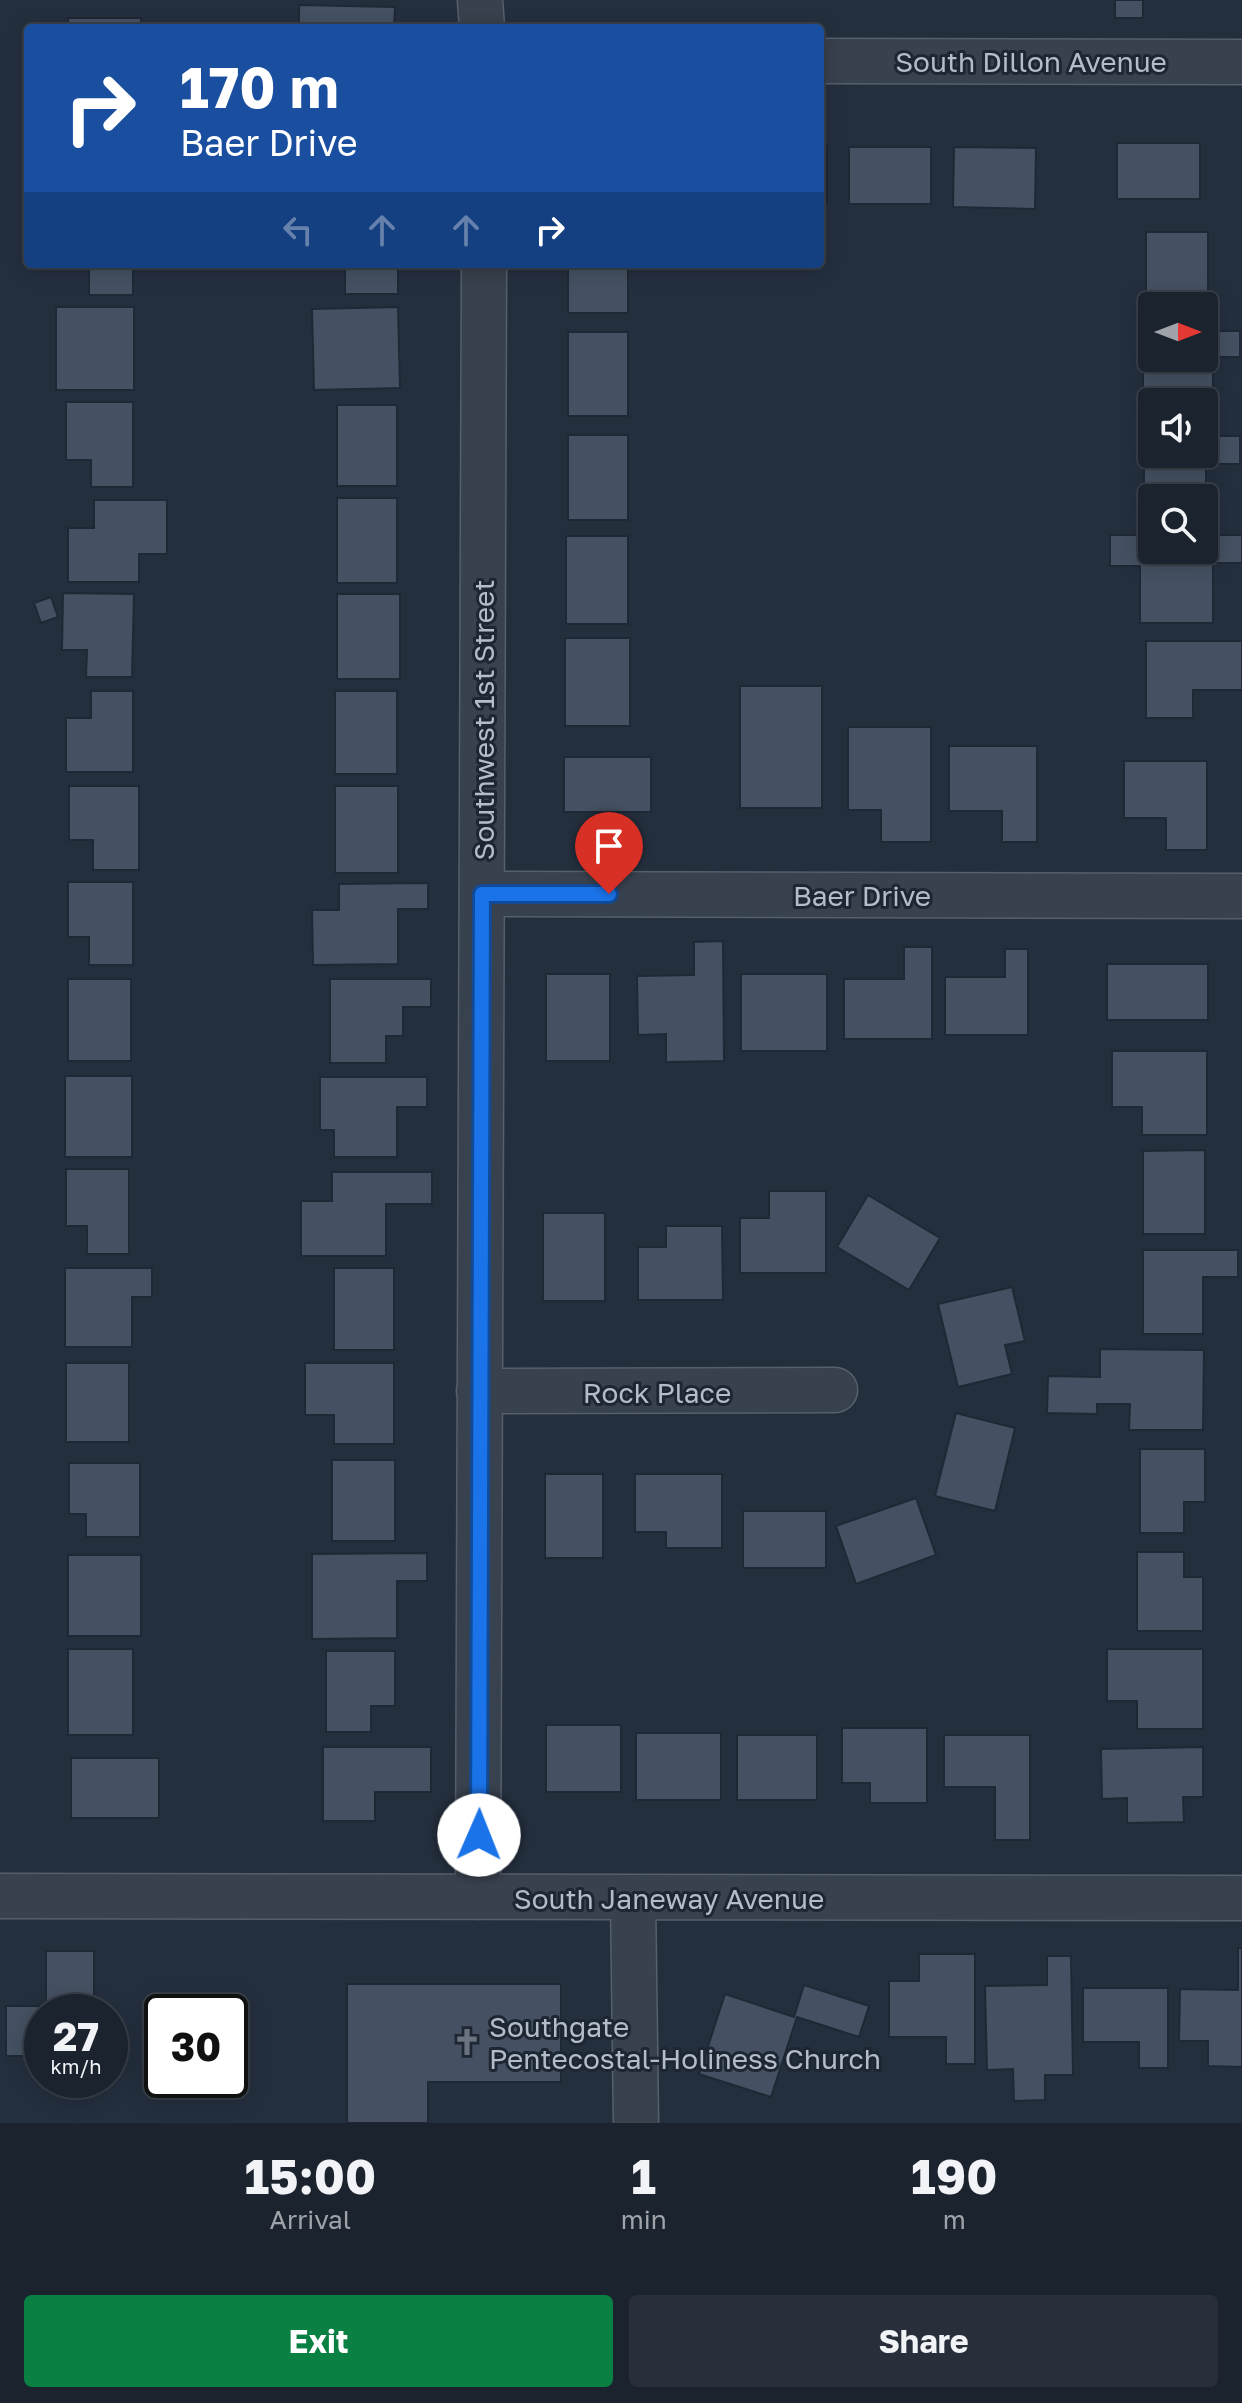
<!DOCTYPE html>
<html lang="en">
<head>
<meta charset="utf-8">
<style>
	body { margin:0; font-family:"Golos Text",sans-serif; background:#282f3a; color:#f1f3f6; height:100vh; display:flex; flex-direction:column; font-size:30px; white-space:nowrap }
	* { box-sizing:border-box; margin:0 }
	p { font-size:26px; color:#a0a4aa }
	.icon { flex:none; width:44px; height:44px; fill:none; stroke:currentColor; stroke-width:2; stroke-linecap:round; stroke-linejoin:round }
	.map { position:relative; height:2123px; overflow:hidden }
	.details { display:flex; flex-direction:column; background:#1b232e; flex:1 }
	.details>* { flex:none }
	.guide { position:absolute; left:24px; top:24px; width:800px; height:244px; border-radius:8px; box-shadow:0 4px 20px #0003,0 0 0 2px #39404a; background:#1a4fa0; color:#fff; overflow:hidden }
	.needle { width:52px; rotate:90deg }
	.tools { position:absolute; left:1138px; top:292px; display:grid; gap:16px }
	.tools a { display:grid; place-items:center; width:80px; height:80px; border-radius:8px; background:#1b232e; box-shadow:0 4px 20px #0003,0 0 0 2px #39404a; font-size:40px }
	.speed { position:absolute; left:24px; top:1994px; display:flex; gap:16px; font-size:40px; font-weight:700; text-align:center }
	.speed>* { display:grid; place-content:center; width:104px; height:104px; border-radius:50%; background:#1b232e; box-shadow:0 4px 20px #0003,0 0 0 2px #39404a; line-height:1 }
	.speed small { font-size:20px; font-weight:400 }
	.speed .limit { border:4px solid #111; border-radius:12px; background:#fff; color:#111 }
	.pin { position:absolute; display:grid; place-items:center; width:68px; height:68px; color:#fff; margin:-82px -34px; border-radius:50% 50% 50% 0; rotate:-45deg; box-shadow:0 0 8px #0007 }
	.pin .icon { rotate:45deg }
	.me { position:absolute; width:88px; margin:-44px; rotate:1deg; stroke-linejoin:round; filter:drop-shadow(0 0 6px #0008) }
	.turn { display:flex; align-items:center; gap:28px; height:168px; padding:0 24px; font-size:36px }
	.turn .icon { width:104px; height:104px; stroke-width:2.5 }
	.turn b { display:block; font-size:56px; line-height:68px }
	.lanes { display:flex; align-items:center; height:76px; padding:0 24px; background:#0003; justify-content:center; gap:40px; direction:ltr }
	.lanes .off { opacity:.35 }
	.eta { display:flex; justify-content:space-evenly; align-items:center; height:136px; text-align:center }
	.eta b { font-size:48px; font-weight:700; line-height:56px }
	.action { display:flex; gap:16px; margin-top:auto; padding:16px 24px }
	.action a { flex:1; height:92px; border-radius:8px; background:#0b8043; color:#fff; font-size:32px; font-weight:700; line-height:92px; text-align:center }
	.action a+a { background:#282f3a; color:#f1f3f6 }
	.map>svg:first-child { display:block }
</style>
</head>
<body>
<div class="map">
<svg width="1242" height="2123" viewBox="0 0 1242 2123">
	<rect width="100%" height="100%" fill="#242f3e"/>
	<path fill="#455162" stroke="#1f2835" stroke-width="2" d="M1115 0H1143V18H1115Z
		M299 5 395 7 394 28H299Z
		M68 18H141V28H68Z
		M1117 143H1200V199H1117Z
		M820 146H827V203H820Z
		M849 147H931V204H849Z
		M954 147 1036 148 1035 209 953 207Z
		M1146 232H1208V315H1204V306H1152V315H1146Z
		M68 264H133V295H89V266H68Z
		M319 264H398V294H345V266H319Z
		M568 264H628V313H568Z
		M56 307H134V390H56Z
		M398 307 400 388 314 390 312 309Z
		M1143 331H1152V358H1204V331H1240V357H1213V421H1204V402H1152V421H1143Z
		M568 332H628V416H568Z
		M66 402H133V487H91V460H66Z
		M337 405H397V486H337Z
		M568 435H628V520H568Z
		M1144 436H1152V454H1204V436H1240V464H1206V524H1204V498H1152V524H1144Z
		M337 498H397V583H337Z
		M94 500H167V554H139V582H68V528H94Z
		M1110 535H1152V550H1204V535H1242V563H1213V623H1140V566H1110Z
		M566 536H628V624H566Z
		M63 593 134 594 132 677H86L87 650H62Z
		M337 594H400V679H337Z
		M51 597 58 617 41 623 34 603Z
		M565 638H630V726H565Z
		M1146 641H1242V690H1193V718H1146Z
		M740 686H822V808H740Z
		M91 691H133V772H66V718H91Z
		M335 691H397V774H335Z
		M848 727H931V842H881V810H848Z
		M949 746H1037V842H1002V811H949Z
		M564 757H651V812H564Z
		M1124 761H1207V850H1166V818H1124Z
		M69 786H139V870H93V840H69Z
		M335 786H398V873H335Z
		M68 882H133V965H89V937H68Z
		M428 883V909H398V964L313 965 312 910H339V884Z
		M723 941 724 1061 666 1062V1034L638 1035 637 976 694 975V942Z
		M904 947H932V1039H844V979H904Z
		M1005 949H1028V1035H945V977H1005Z
		M1107 964H1208V1020H1107Z
		M546 974H610V1061H546Z
		M741 974H827V1051H741Z
		M68 979H131V1061H68Z
		M330 979H431V1007H403V1036H386V1063H330Z
		M1112 1051H1207V1135H1142V1107H1112Z
		M65 1076H132V1157H65Z
		M320 1077H427V1107H397V1157H334V1130H320Z
		M1205 1150V1234H1143V1151Z
		M66 1169H129V1254H87V1226H66Z
		M332 1172H432V1204H386V1256H301V1201H332Z
		M769 1191H826V1273H740V1218H769Z
		M868 1195 940 1238 909 1290 837 1247Z
		M543 1213H605V1301H543Z
		M666 1226H722L723 1300H638V1247H666Z
		M1143 1250H1238V1277H1203V1334H1143Z
		M65 1268H152V1297H132V1347H65Z
		M334 1268H394V1350H334Z
		M1012 1287 1025 1341 1005 1345 1012 1374 958 1387 938 1304Z
		M1100 1349 1204 1350 1203 1430H1129L1130 1404H1097V1414L1047 1413 1048 1376 1100 1377Z
		M66 1363H129V1442H66Z
		M305 1363H394V1444H334V1415H305Z
		M956 1413 1015 1428 995 1511 935 1496Z
		M1140 1449H1205V1502H1184V1533H1140Z
		M332 1460H395V1541H332Z
		M69 1463H140V1537H86V1514H69Z
		M545 1474H603V1558H545Z
		M635 1474H722V1548H666V1532H635Z
		M916 1498 936 1555 856 1584 836 1526Z
		M743 1511H826V1568H743Z
		M1137 1552H1184V1577H1203V1631H1137Z
		M427 1553V1581H397V1638L312 1639V1554Z
		M68 1555H141V1636H68Z
		M68 1649H133V1735H68Z
		M1107 1649H1203V1729H1137V1701H1107Z
		M326 1651H395V1706H371V1732H326Z
		M546 1725H621V1792H546Z
		M842 1728H927V1803H870V1783H842Z
		M636 1733H721V1800H636Z
		M737 1735H817V1800H737Z
		M944 1735H1030V1840H995V1787H944Z
		M323 1747H431V1792H375V1821H323Z
		M1203 1747V1797H1183L1184 1822 1127 1823V1798L1102 1799 1101 1749Z
		M71 1758H159V1818H71Z
		M1238 1948H1242V2067L1208 2066V2041H1179L1180 1989 1238 1990Z
		M46 1951H94V2012H42V2056H6V2006H46Z
		M919 1954H975V2064H946V2037H889V1981H919Z
		M1047 1956H1071L1073 2075H1045V2100L1014 2101 1013 2069 987 2070 985 1986 1047 1985Z
		M347 1984H561V2082H428V2123H347Z
		M804 1985 869 2006 859 2037 797 2017 771 2097 699 2074 725 1994 794 2017Z
		M1083 1988H1168V2068H1139V2042H1083Z"/>
	<g fill="none" stroke-linecap="round" stroke-linejoin="round">
		<g stroke="#565f6c" stroke-width="47">
			<path id="minor" d="M480 0 482 28
				M820 61 1242 62
				M482 894 1242 896
				M479 1391 835 1390
				M0 1896 1242 1898
				M478 1897 484 264
				M633 1898 636 2123"/>
		</g>
		<use href="#minor" stroke="#38414e" stroke-width="44"/>
	</g>
	<g fill="none" stroke-linecap="round" stroke-linejoin="round">
		<g stroke="#114b97" stroke-width="20">
			<path id="route" d="M479 1835 482 894H609"/>
		</g>
		<use href="#route" stroke="#1a73e8" stroke-width="14"/>
	</g>
	<defs>
		<g id="church-bare" transform="scale(2.16)"><path d="M-1.2-6h2.4v3.5h3.3v2.4h-3.3V6h-2.4V-.1h-3.3v-2.4h3.3Z" fill="#6b7280" stroke="#1d2633" stroke-width="2.5" paint-order="stroke"/></g>
	</defs>
	<g fill-rule="evenodd">
		<use href="#church-bare" x="467" y="2042"/>
	</g>
	<g text-anchor="middle" dominant-baseline="central" stroke-width="6" stroke-linejoin="round" paint-order="stroke">
		<g font-size="28" fill="#b4bcc9" stroke="#1d2633">
			<text x="1031" y="61">South Dillon Avenue</text>
			<text transform="translate(483 720) rotate(-90)">Southwest 1st Street</text>
			<text x="862" y="895">Baer Drive</text>
			<text x="657" y="1392">Rock Place</text>
			<text x="669" y="1898">South Janeway Avenue</text>
		</g>
		<g font-size="28" fill="#b4bcc9" stroke="#1d2633" text-anchor="start">
			<text x="489" y="2026">Southgate<tspan x="489" dy="32">Pentecostal-Holiness Church</tspan></text>
		</g>
	</g>
</svg>
<div class="tools">
<a><svg class="needle" viewBox="-14 -14 28 28"><path d="M0-13l5 13h-10z" fill="#e53935"/><path d="M0 13l5-13h-10z" fill="#a0a4aa"/></svg></a>
<a><svg class="icon" aria-label="sound" viewBox="0 0 24 24"><path d="M4 9h4l5-4v14l-5-4H4zM17 9q2 3 0 6"/></svg></a>
<a><svg class="icon" aria-label="search" viewBox="0 0 24 24"><circle cx="10" cy="10" r="6"/><path d="M15 15l6 6"/></svg></a>
</div>
<div class="speed"><div>27<small>km/h</small></div><div class="limit">30</div></div>
<div class="pin" style="left:609px;top:894px;background:#d93025"><svg class="icon" aria-label="arrive" viewBox="0 0 24 24"><path d="M6 21V4h12l-3 4 3 4H6"/></svg></div>
<svg class="me" style="left:479px;top:1835px" viewBox="-20 -20 40 40"><circle r="19" fill="#fff"/><path d="M0-13L10 11 0 6-10 11z" fill="#1a73e8"/></svg>
<div class="guide">
<div class="turn"><svg class="icon" aria-label="right" viewBox="0 0 24 24"><path d="M7 20v-9h11M14 6l5 5-5 5"/></svg><div><b>170 m</b>Baer Drive</div></div>
<div class="lanes"><svg class="icon off" aria-label="left" viewBox="0 0 24 24"><path d="M17 20v-9H6M10 6l-5 5 5 5"/></svg><svg class="icon off" aria-label="ahead" viewBox="0 0 24 24"><path d="M12 20V5M6 11l6-6 6 6"/></svg><svg class="icon off" aria-label="ahead" viewBox="0 0 24 24"><path d="M12 20V5M6 11l6-6 6 6"/></svg><svg class="icon" aria-label="right" viewBox="0 0 24 24"><path d="M7 20v-9h11M14 6l5 5-5 5"/></svg></div>
</div>
</div>
<section class="details">
<div class="eta">
<div><b>15:00</b><p>Arrival</p></div>
<div><b>1</b><p>min</p></div>
<div><b>190</b><p>m</p></div>
</div>
<div class="action"><a>Exit</a><a>Share</a></div>
</section>
</body>
</html>
